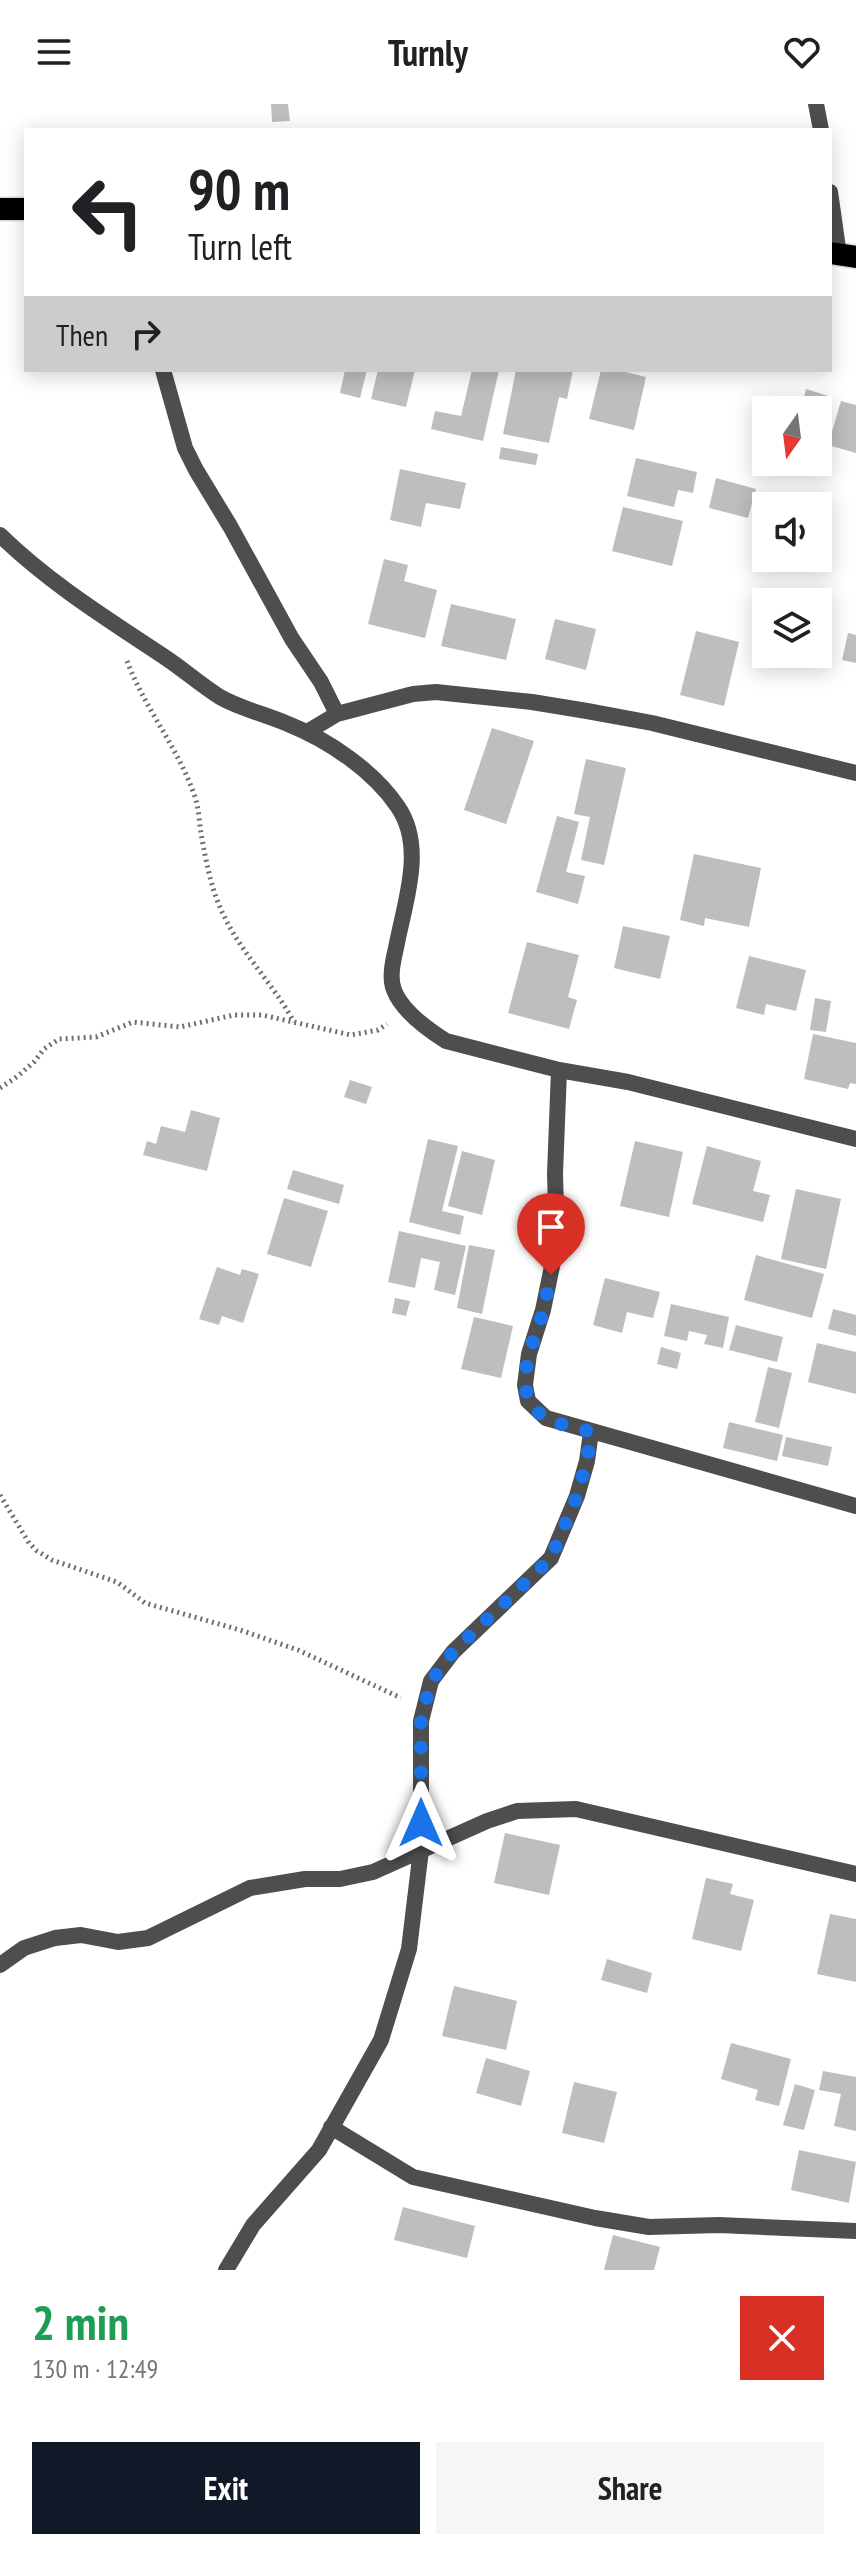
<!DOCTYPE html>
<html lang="en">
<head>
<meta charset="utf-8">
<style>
	body { margin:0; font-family:"PT Sans Narrow",sans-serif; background:#f6f6f6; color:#202124; height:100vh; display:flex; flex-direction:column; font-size:30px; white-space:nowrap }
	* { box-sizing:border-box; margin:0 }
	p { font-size:26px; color:#757577 }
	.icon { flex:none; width:44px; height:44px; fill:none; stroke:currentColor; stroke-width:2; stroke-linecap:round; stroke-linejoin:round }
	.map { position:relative; height:2166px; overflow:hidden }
	.panel { display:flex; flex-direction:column; background:#fff; flex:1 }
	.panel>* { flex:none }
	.guide { position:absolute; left:24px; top:24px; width:808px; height:244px; border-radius:0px; box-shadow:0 4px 20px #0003; background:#fff; color:#202124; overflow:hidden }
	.needle { width:52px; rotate:194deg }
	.buttons { position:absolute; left:752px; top:292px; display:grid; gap:16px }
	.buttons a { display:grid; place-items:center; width:80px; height:80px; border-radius:0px; background:#fff; box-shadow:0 4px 20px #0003; font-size:40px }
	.pin { position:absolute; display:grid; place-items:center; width:68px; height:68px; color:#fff; margin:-82px -34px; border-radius:50% 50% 50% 0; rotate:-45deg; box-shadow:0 0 8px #0007 }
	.pin .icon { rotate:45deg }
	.me { position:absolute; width:88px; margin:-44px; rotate:0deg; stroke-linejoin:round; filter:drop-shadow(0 0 6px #0008) }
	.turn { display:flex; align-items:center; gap:28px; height:168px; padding:0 32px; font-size:36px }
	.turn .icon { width:104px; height:104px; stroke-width:2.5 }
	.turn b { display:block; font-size:56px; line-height:68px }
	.then { display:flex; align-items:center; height:76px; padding:0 32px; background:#0003; gap:16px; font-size:30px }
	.round { display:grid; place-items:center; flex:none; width:84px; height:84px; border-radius:0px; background:#f6f6f6 }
	.headline { display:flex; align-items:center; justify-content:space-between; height:136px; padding:0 32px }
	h1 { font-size:48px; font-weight:600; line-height:60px; color:#1e9e55 }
	.primary-button { display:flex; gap:16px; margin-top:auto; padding:16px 32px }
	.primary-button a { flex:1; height:92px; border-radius:0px; background:#111827; color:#fff; font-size:32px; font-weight:600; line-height:92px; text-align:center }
	.primary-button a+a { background:#f6f6f6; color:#202124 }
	header { display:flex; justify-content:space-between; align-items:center; height:104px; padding:0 32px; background:#fff; font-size:36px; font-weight:600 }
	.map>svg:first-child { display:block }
</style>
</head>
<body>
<header><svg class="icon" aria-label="menu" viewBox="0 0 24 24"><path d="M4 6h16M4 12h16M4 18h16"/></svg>Turnly<svg class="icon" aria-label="heart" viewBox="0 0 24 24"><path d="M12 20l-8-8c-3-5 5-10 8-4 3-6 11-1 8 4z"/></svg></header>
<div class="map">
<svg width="856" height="2166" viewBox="0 0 856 2166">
	<rect width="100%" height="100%" fill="#fff"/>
	<path fill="#bebebe" d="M271 0H288L290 17 272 18Z
		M345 266H367L360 294 340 289Z
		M378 266H415L406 303 371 295Z
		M472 266H499L483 337 431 325 435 307 461 312Z
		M516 266H573L567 295 559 293 549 339 503 330Z
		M601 266H617L646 273 634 326 589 315Z
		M806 285 832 293 819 346 818 306H801Z
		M841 297 856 301V349L828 341Z
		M501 343 538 350 536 361 499 355Z
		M636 354 697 368 693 389 678 386 674 403 627 392Z
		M400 365 466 379 460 405 426 399 421 423 390 416Z
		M716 374 756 385 748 414 709 404Z
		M623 403 683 417 672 462 612 447Z
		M384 455 408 461 404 477 437 486 425 534 368 520Z
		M451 500 516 515 506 556 441 542Z
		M555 515 596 525 586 566 545 555Z
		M696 527 739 538 724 602 680 591Z
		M848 529 856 531V559L842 556Z
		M492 624 534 637 506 720 464 706Z
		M586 655 626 664 604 761 581 756 590 713 574 710Z
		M557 712 579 718 566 768 585 772 578 800 536 788Z
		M694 750 761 764 749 823 705 814 704 822 680 816Z
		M623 822 670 832 660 875 614 864Z
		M527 838 579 851 568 893 577 896 569 925 508 909Z
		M749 852 806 866 796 907 766 900 764 911 736 904Z
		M815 894 831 897 826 928 810 926Z
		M813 930 856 939V980L850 979 848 985 804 975Z
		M350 976 372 983 366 1000 344 993Z
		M191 1006 220 1014 207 1067 143 1051 147 1037 156 1040 161 1022 185 1028Z
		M428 1035 458 1042 442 1107 464 1112 460 1131 409 1118Z
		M635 1037 683 1048 669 1113 620 1102Z
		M707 1042 761 1057 753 1087 770 1091 763 1118 692 1100Z
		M462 1047 495 1056 482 1111 448 1102Z
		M293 1066 344 1081 339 1100 287 1085Z
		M796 1085 841 1095 826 1165 781 1155Z
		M284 1094 328 1107 311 1163 267 1150Z
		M399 1127 466 1142 455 1191 434 1186 440 1158 421 1154 415 1184 388 1178Z
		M469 1141 495 1146 482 1210 457 1204Z
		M756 1151 824 1170 812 1214 744 1196Z
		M217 1163 240 1171 242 1165 259 1170 243 1219 222 1212 219 1221 199 1215Z
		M605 1174 660 1188 653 1214 627 1208 622 1229 593 1221Z
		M395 1194 410 1197 406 1212 392 1209Z
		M671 1200 729 1213 723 1244 704 1240 707 1231 689 1227 687 1237 664 1232Z
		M833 1205 856 1211V1232L828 1225Z
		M474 1213 513 1222 501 1274 461 1265Z
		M736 1221 783 1233 777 1258 729 1246Z
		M817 1239 856 1248V1290L808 1278Z
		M661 1243 681 1249 677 1265 657 1260Z
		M768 1263 792 1269 779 1324 755 1318Z
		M729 1318 783 1331 777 1357 723 1344Z
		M786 1333 832 1343 828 1362 782 1352Z
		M505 1729 560 1741 549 1791 494 1779Z
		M706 1774 733 1780 730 1790 754 1796 741 1847 692 1835Z
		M830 1810 856 1815V1878L817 1870Z
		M607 1855 652 1869 647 1889 601 1876Z
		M454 1882 517 1897 506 1946 442 1932Z
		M731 1939 791 1955 779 2002 755 1996 758 1986 721 1975Z
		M486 1954 530 1967 521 2002 476 1989Z
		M823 1967 856 1973V2027L834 2022 841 1990 819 1986Z
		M574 1978 617 1988 604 2039 562 2029Z
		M795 1980 815 1986 804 2026 783 2021Z
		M799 2046 856 2058 849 2099 791 2086Z
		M403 2103 475 2122 467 2154 394 2136Z
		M613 2131 660 2143 654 2166H604Z"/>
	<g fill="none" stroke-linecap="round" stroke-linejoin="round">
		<g stroke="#dbdbdb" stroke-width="25">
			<path id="trunk" d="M0 105H26
				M830 149 856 153"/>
		</g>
		<path stroke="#707070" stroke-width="5" stroke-dasharray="2 4" stroke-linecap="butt" d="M127 557C145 605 179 645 195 693 199 705 199 718 201 729 206 757 211 786 224 812 242 850 274 881 294 918
			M0 984 18 972 34 958 44 945 59 935 96 933 133 918 180 923 234 911H262L351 931 378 926 387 920
			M0 1391 29 1439 37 1447 52 1456 117 1478 145 1499 240 1526 298 1546 401 1594"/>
		<path stroke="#4e4e4e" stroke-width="16" d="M816 0 821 26
			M830 88 839 151
			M163 266 185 344 196 366 230 422 292 535 321 578 337 610
			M0 431C49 479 109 516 166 554 184 566 201 581 220 593 241 605 265 610 288 620 328 636 373 666 398 703 426 744 404 800 396 844 393 857 389 874 394 886 402 907 427 925 446 937L559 966 628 978 856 1035
			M307 628 337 610 413 590 436 588 532 598 587 607 652 619 856 669
			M559 966 555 1070 557 1138 543 1206 529 1250 525 1281 528 1297 546 1314 856 1402
			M0 1861 24 1844 55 1834 81 1831 118 1838 148 1834 250 1784 305 1775H340L373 1768 487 1717 517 1707 576 1705 856 1770
			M331 2023 413 2073 595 2114 649 2123 719 2121 856 2127
			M226 2166 253 2121 319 2046 381 1936 409 1845 421 1746V1617L431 1577 453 1548 551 1454 577 1392 587 1357 591 1328"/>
		<use href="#trunk" stroke="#000" stroke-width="22"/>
	</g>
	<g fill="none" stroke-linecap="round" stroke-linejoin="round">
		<path stroke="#1a73e8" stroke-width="14" stroke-dasharray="0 25.2" d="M421 1719V1617L431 1577 453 1548 551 1454 577 1392 587 1357 591 1328C576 1323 556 1321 543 1312 508 1288 534 1239 543 1208 546 1196 548 1183 551 1171"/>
	</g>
</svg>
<div class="buttons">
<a><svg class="needle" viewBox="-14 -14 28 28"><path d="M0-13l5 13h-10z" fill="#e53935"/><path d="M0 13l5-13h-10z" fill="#757577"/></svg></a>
<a><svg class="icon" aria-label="sound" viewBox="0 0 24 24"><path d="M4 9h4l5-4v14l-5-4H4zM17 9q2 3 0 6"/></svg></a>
<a><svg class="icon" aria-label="layers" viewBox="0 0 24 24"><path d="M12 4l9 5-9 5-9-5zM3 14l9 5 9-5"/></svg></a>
</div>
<div class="pin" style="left:551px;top:1171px;background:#d93025"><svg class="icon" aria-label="arrive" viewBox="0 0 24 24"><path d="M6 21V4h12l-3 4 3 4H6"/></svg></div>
<svg class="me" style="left:421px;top:1719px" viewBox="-20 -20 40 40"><path d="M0-17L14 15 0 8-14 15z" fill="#1a73e8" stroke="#fff" stroke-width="4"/></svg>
<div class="guide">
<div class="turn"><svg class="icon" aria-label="left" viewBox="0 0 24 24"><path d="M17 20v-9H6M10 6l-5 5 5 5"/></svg><div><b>90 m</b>Turn left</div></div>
<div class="then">Then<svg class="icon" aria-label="right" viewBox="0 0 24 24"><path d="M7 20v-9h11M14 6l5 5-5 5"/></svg></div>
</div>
</div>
<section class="panel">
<div class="headline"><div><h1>2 min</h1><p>130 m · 12:49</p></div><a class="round" style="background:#d93025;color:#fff"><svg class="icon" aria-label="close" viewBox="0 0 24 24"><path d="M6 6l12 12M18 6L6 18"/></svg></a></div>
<div class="primary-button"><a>Exit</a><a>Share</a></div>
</section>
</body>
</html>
